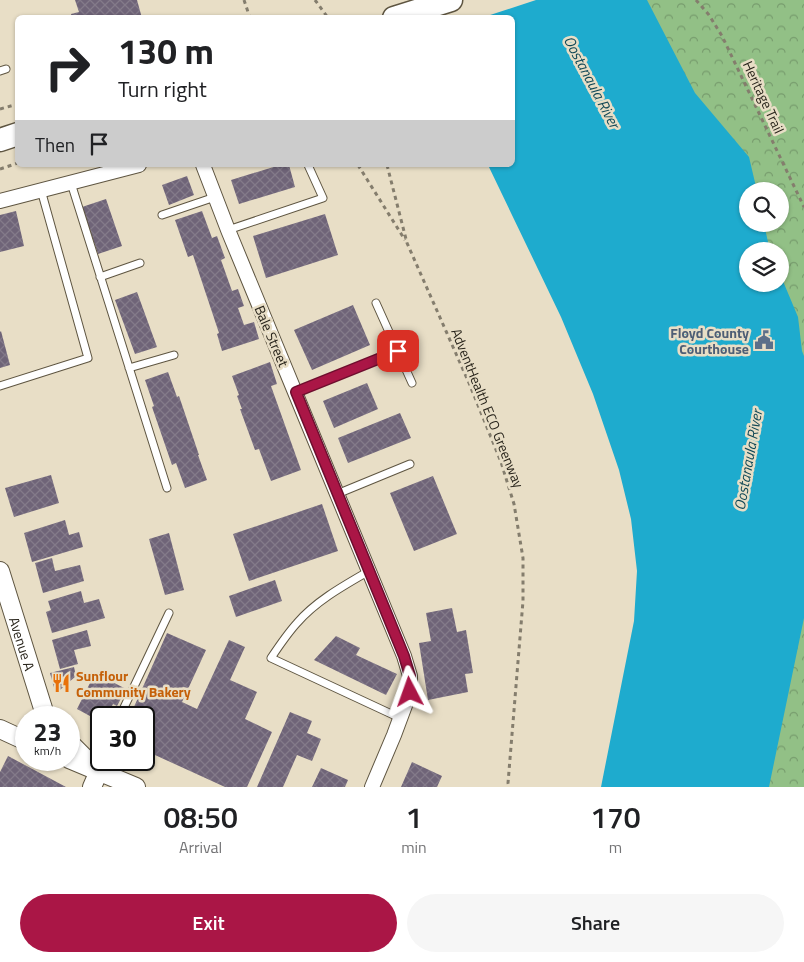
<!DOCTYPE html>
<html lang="en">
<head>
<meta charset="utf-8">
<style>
	body { margin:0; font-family:"Titillium Web",sans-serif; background:#f6f6f6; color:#202124; height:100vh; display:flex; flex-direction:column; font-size:19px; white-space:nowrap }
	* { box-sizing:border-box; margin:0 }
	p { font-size:16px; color:#757577 }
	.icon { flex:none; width:28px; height:28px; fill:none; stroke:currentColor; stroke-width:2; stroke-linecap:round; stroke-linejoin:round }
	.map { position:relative; height:787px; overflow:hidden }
	.side { display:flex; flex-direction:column; background:#fff; flex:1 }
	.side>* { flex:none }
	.hud { position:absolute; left:15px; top:15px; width:500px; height:152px; border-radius:8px; box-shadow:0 1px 4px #0004; background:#fff; color:#202124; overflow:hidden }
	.buttons { position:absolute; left:739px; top:182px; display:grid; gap:10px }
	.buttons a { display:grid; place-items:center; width:50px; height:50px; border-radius:50%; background:#fff; box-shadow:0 1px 4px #0004; font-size:25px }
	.speed { position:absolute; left:15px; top:706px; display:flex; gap:10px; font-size:25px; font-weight:700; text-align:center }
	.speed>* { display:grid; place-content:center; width:65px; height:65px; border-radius:50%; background:#fff; box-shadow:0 1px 4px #0004; line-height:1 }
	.speed small { font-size:12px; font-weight:400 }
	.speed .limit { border:2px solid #111; border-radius:8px; background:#fff; color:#111 }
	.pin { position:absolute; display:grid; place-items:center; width:42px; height:42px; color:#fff; margin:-21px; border-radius:10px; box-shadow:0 2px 8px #0006 }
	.me { position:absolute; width:55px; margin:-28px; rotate:356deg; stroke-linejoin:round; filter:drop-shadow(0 0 4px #0008) }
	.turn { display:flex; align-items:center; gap:18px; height:105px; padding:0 20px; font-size:22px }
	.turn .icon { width:65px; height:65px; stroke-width:2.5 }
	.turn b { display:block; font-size:35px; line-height:42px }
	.then { display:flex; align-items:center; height:48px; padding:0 20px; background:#0003; gap:10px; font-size:19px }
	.eta { display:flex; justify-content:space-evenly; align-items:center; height:85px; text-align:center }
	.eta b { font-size:30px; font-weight:600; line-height:35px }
	.cta { display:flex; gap:10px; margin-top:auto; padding:10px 20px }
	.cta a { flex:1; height:58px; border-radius:30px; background:#aa1646; color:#fff; font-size:20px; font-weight:600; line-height:58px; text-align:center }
	.cta a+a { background:#f6f6f6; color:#202124 }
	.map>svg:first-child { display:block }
</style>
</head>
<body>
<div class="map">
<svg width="804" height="787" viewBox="0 0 804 787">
	<defs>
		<pattern id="park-crowns" width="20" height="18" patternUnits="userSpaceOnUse" patternTransform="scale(1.25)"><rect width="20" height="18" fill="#92c086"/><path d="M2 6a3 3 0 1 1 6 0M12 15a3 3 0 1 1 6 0" fill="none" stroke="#779c6d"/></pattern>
		<pattern id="building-cross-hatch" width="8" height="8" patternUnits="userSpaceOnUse" patternTransform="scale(1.25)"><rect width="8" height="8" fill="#6f6478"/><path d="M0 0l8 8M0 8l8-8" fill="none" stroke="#837a89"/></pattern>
	</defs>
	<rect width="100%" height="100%" fill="#e8dec6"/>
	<path fill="url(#park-crowns)" fill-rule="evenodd" d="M545 0H804V787H688ZM748 191H780V224H748ZM748 251H780V284H748Z"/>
	<path fill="#1eabce" d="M380 0H647L695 93 749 157 757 191H748V224H764L770 251H748V284H780V274L798 317 802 351 804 356V618L769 787H601L634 621 637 571 631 519 619 470 593 394 561 317 488 165H512V18L395 17Z"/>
	<path fill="#e8dec6" d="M377 0H536L481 18H391Z"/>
	<path fill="url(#building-cross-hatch)" d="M75 0H137L142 18H72L71 14 79 12Z
		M280 165H289L295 187 239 204 231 180Z
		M187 176 194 195 169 205 162 185Z
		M106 199 122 246 98 254 82 207Z
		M16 211 24 246 0 252V215Z
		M202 211 212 238 217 236 225 258 221 260 232 291 238 289 244 306 238 308 244 325 254 322 259 339 222 351 217 334 219 333 193 255 188 257 175 220Z
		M325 214 338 255 266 278 253 236Z
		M137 292 157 347 135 354 115 300Z
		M353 305 370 345 312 370 294 330Z
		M1 331 10 365 0 368V332Z
		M270 362 277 384 271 386 301 470 271 481 259 449 255 450 240 409H242L237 396 239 395 232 376Z
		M168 372 177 397 179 396 199 455H198L207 480 185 488 176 463 172 465 152 407 154 406 145 380Z
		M367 383 378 409 334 428 323 401Z
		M400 413 411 438 348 463 338 438Z
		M51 475 59 503 14 517 5 488Z
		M433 476 457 534 414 551 390 493Z
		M322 504 338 551 249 581 233 534Z
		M65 520 69 535 79 532 83 547 32 562 24 533Z
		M169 533 184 590 165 595 149 539Z
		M52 558 55 571 80 565 84 581 43 593 35 563Z
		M275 580 282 601 236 617 229 596Z
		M81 591 84 603 99 599 105 618 52 633 46 612 51 610 48 601Z
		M452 608 457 632 466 630 473 673 465 674 468 692 428 700 419 643 431 641 426 613Z
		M87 630 91 646 74 650 78 664 60 669 52 640Z
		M167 633 206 650 182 702 197 709 229 640 245 647 230 680 257 692 245 719 272 732 247 787H225L144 750V718H129Z
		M336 636 360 648 356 655 397 674 386 695 314 660Z
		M74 667 76 676 60 690 55 691 50 673Z
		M95 673 126 689 117 706 113 704 106 718H101V722L77 709Z
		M290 712 312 721 307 733 321 739 312 761 297 755 283 787H257Z
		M8 756 38 772 66 787H0V772Z
		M412 762 442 776 437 787H401Z
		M321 768 348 780 345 787H312Z"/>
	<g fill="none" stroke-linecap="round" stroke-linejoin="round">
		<g stroke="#5e5541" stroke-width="9">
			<path id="service" d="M0 71 6 69
				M71 183 167 488
				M162 215 215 197
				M228 230 323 198 308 165
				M100 277 140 263
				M376 303 412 383
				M129 368 174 355
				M0 386 88 358 41 190
				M296 392 398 351
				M337 494 410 464
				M369 571C343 586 316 601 297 623 287 634 279 646 271 658L400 718
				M119 718 169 613"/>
		</g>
		<g stroke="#5e5541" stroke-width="16">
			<path id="minor" d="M203 165 228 230 404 656 410 676V692L394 735 372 787
				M0 201 139 165"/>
		</g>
		<g stroke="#5e5541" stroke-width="20">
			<g id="tertiary">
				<path id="s1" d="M0 571 46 718"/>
				<path d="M0 729 26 741"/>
				<path d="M69 742 91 764"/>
				<path d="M69 759 136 787"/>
				<path d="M92 787 99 771"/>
			</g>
		</g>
		<g stroke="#5e5541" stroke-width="25">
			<path id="primary" d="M394 18 451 0
				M0 140 18 134"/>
		</g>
		<path stroke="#847d6d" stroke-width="3" stroke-dasharray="4 4" stroke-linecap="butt" d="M244 0 250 18
			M315 0 328 18
			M696 0 709 15 722 36 804 207
			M0 109 18 104
			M358 165 405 240
			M387 165 407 243 469 383 501 462 514 504 523 558V601L508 783 509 787
			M0 169 18 163"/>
		<use href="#service" stroke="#fff" stroke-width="7"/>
		<use href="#minor" stroke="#fff" stroke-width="14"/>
		<use href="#tertiary" stroke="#fff" stroke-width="18"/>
		<use href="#primary" stroke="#fff" stroke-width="22"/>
	</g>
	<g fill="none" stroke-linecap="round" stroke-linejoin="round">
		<g stroke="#6e0e2e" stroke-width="12">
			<path id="route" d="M398 351 296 392 404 656 410 676V692"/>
		</g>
		<use href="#route" stroke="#aa1646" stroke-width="9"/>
	</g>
	<defs>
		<g id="civic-bare" transform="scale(1.5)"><path d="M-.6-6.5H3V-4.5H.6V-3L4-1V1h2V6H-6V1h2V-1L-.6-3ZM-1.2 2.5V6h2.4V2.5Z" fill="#5c6f8a" stroke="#e8dec6" stroke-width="2.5" paint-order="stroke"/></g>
		<g id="restaurant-bare" transform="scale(1.5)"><path d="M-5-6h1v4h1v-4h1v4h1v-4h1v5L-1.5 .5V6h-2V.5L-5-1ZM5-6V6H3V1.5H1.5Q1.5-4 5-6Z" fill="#e8710a" stroke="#e8dec6" stroke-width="2.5" paint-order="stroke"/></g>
	</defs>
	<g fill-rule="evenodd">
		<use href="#civic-bare" x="764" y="340"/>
		<use href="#restaurant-bare" x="61" y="683"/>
	</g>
	<g text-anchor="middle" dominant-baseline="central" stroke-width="5" stroke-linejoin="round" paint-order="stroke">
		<g font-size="14" fill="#28241b" stroke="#e8dec6">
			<text transform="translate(764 97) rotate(65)">Heritage Trail</text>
			<text transform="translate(272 336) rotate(67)">Bale Street</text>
			<text transform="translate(488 408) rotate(68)">AdventHealth ECO Greenway</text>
			<text stroke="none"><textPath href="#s1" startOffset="76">Avenue A</textPath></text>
		</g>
		<g font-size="14" font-weight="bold" fill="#4e5e75" stroke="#e8dec6" text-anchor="end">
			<text x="749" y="332">Floyd County<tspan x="749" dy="16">Courthouse</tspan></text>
		</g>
		<g font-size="14" font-weight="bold" fill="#c56008" stroke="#e8dec6" text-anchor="start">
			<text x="76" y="675">Sunflour<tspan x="76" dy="16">Community Bakery</tspan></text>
		</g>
		<g font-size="15" font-style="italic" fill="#114856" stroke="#e8dec6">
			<text transform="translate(592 82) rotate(62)">Oostanaula River</text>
			<text transform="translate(748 460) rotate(-80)">Oostanaula River</text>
		</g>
	</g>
</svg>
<div class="buttons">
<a><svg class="icon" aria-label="search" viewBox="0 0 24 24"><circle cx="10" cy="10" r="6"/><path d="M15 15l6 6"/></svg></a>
<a><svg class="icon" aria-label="layers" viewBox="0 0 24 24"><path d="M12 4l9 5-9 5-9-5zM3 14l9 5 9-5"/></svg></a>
</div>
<div class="speed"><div>23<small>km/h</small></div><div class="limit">30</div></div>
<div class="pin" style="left:398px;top:351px;background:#d93025"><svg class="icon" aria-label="arrive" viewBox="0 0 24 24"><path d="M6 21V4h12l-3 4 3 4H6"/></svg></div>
<svg class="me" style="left:410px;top:692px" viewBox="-20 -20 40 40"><path d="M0-17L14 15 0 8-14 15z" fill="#aa1646" stroke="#fff" stroke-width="4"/></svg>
<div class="hud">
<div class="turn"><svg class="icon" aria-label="right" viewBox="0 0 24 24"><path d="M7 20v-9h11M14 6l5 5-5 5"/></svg><div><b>130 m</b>Turn right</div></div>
<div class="then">Then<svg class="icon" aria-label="arrive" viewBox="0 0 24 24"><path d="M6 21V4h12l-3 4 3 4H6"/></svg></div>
</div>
</div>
<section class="side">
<div class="eta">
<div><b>08:50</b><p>Arrival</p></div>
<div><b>1</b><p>min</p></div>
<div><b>170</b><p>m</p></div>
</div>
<div class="cta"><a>Exit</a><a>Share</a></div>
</section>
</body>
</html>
